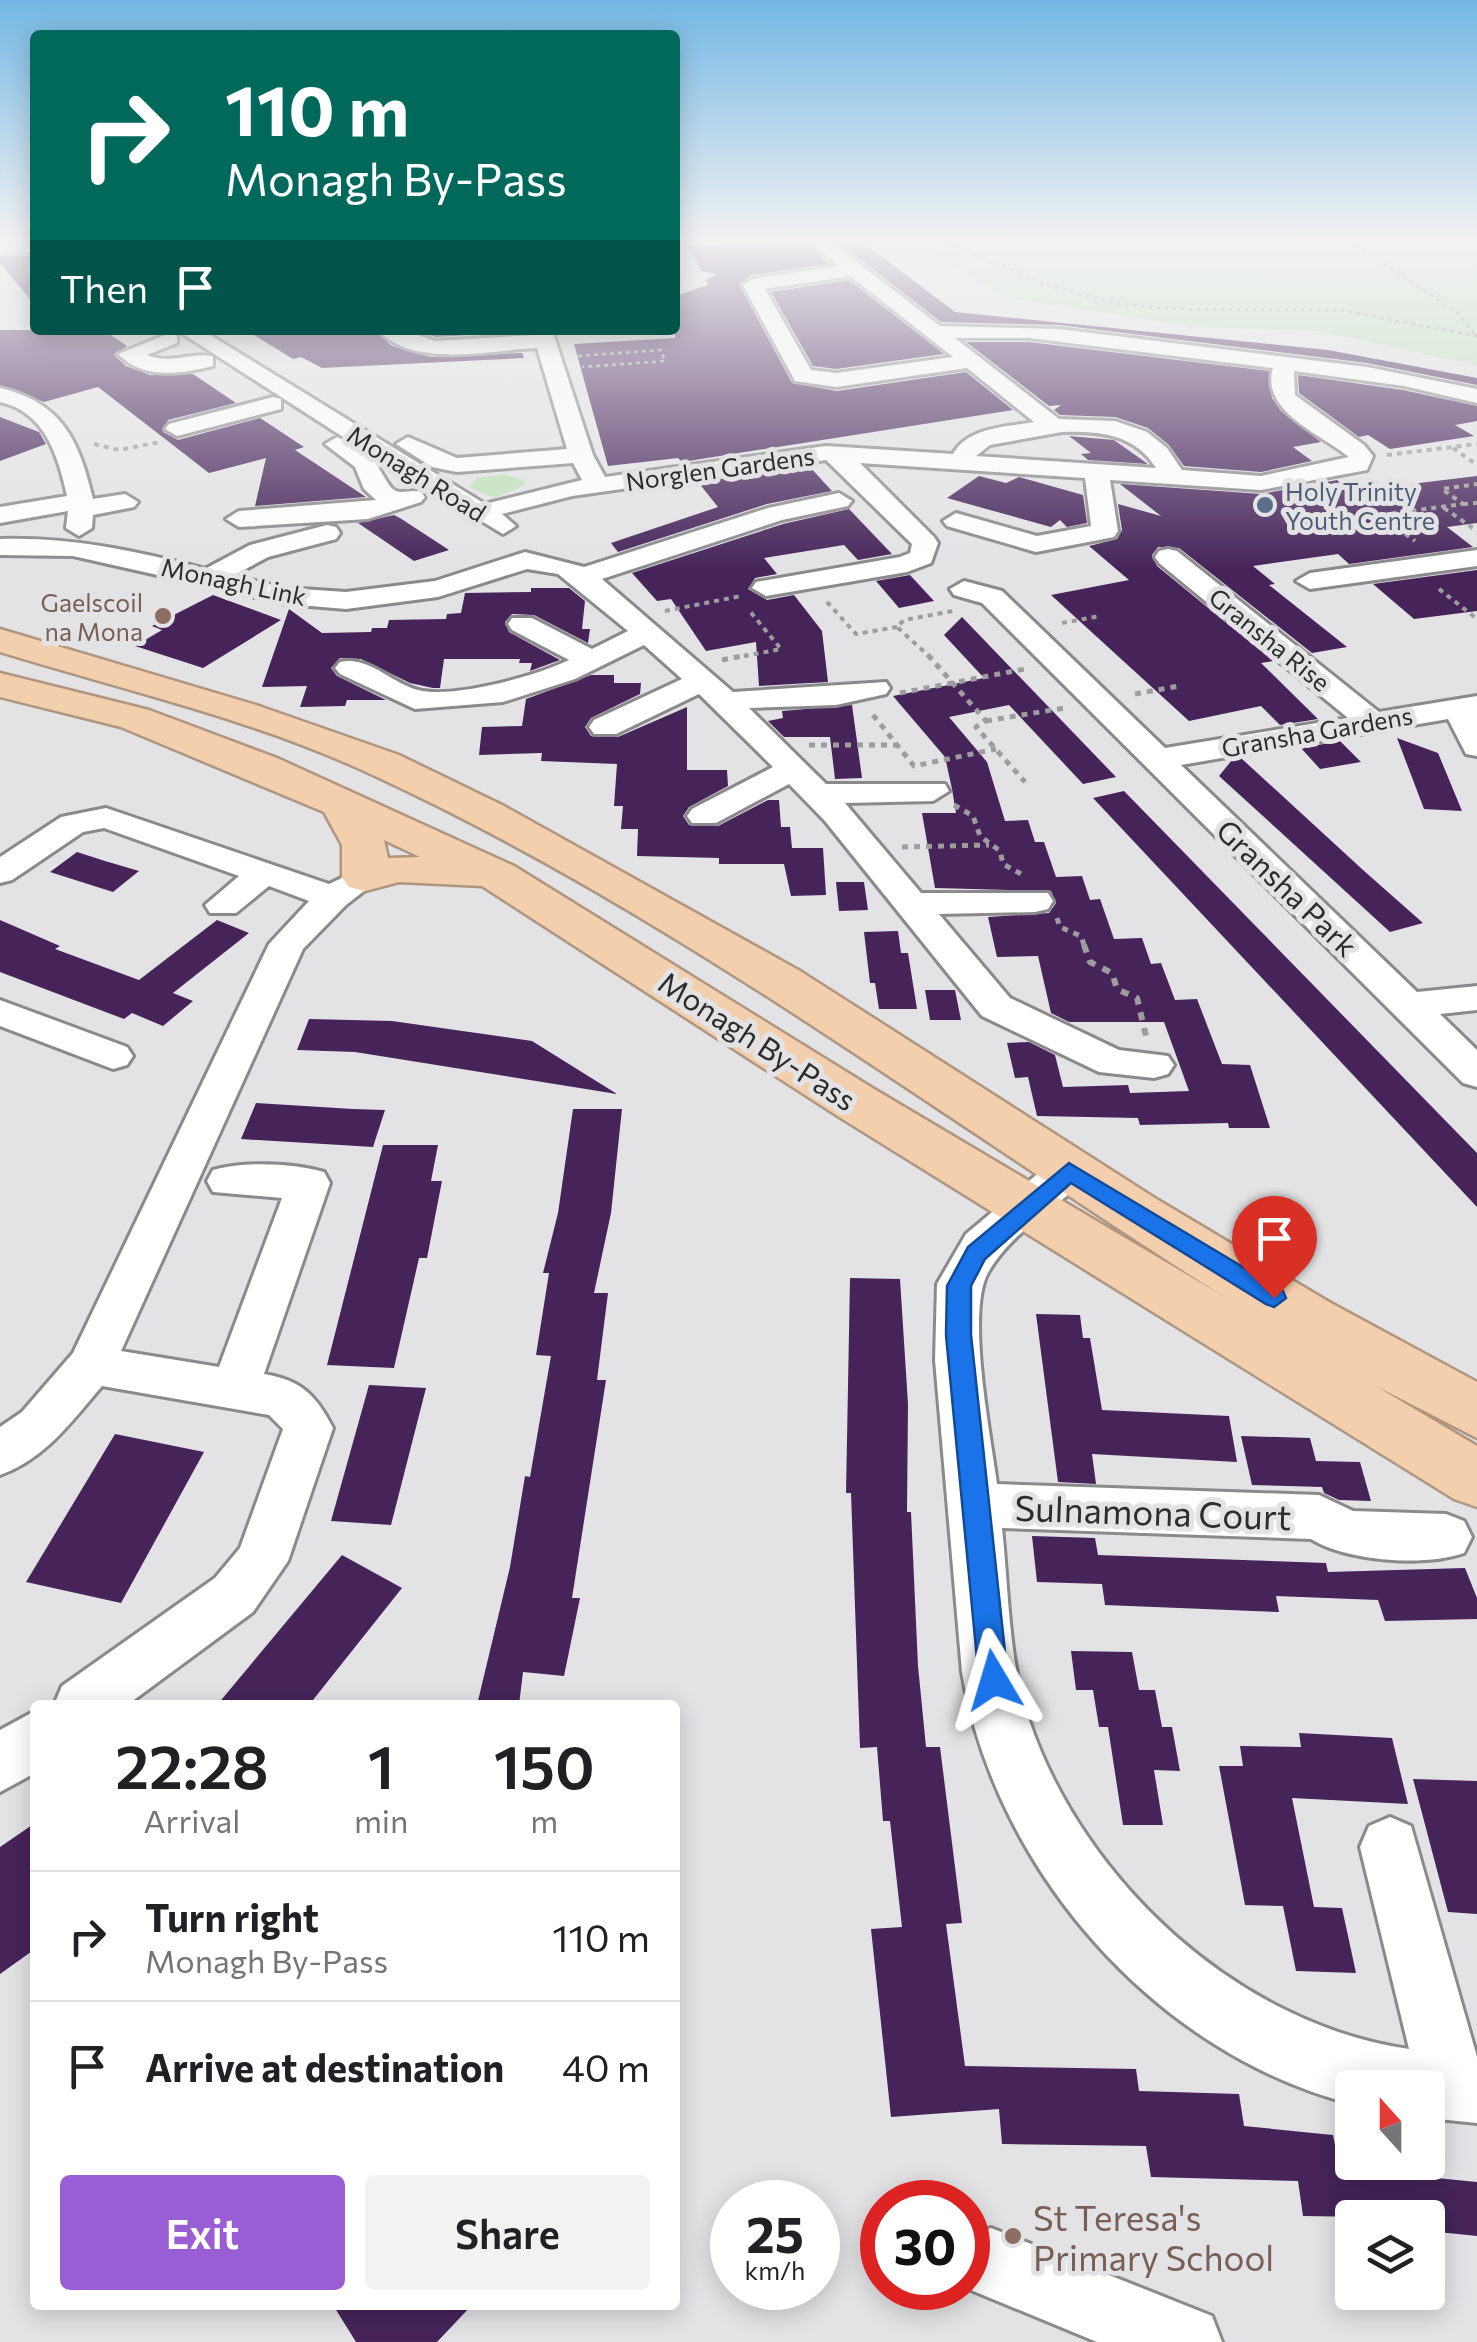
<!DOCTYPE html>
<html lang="en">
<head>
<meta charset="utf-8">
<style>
	body { margin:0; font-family:Commissioner,sans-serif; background:#f2f2f2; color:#202124; height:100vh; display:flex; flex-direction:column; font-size:38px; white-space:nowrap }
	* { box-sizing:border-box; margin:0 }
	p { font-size:32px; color:#757577 }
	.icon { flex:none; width:55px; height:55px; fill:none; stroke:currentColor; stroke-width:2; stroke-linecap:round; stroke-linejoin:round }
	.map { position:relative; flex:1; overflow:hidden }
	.sheet { position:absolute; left:30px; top:1700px; width:650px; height:610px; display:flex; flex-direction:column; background:#fff; border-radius:10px; box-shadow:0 5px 25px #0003 }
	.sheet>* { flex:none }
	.banner { position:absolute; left:30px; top:30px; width:650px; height:305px; border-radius:10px; box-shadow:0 5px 25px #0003; background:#00695c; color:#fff; overflow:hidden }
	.needle { width:65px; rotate:339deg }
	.fabs { position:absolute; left:1335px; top:2070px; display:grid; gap:20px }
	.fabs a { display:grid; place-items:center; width:110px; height:110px; border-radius:10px; background:#fff; box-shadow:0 5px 25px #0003; font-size:50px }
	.speed { position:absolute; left:710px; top:2180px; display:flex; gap:20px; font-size:50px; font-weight:700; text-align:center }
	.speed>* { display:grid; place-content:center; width:130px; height:130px; border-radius:50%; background:#fff; box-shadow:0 5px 25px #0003; line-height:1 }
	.speed small { font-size:25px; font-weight:400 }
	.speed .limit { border:15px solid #d22; background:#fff; color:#111 }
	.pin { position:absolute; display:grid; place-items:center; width:85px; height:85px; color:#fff; margin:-102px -42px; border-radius:50% 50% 50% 0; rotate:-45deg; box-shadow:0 0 10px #0007 }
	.pin .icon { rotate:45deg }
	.me { position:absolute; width:110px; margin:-55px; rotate:353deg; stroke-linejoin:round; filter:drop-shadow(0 0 8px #0008) }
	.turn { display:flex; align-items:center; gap:35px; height:210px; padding:0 30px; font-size:45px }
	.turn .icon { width:130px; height:130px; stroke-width:2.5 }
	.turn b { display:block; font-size:70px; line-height:85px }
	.then { display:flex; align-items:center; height:95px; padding:0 30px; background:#0003; gap:20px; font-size:38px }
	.eta { display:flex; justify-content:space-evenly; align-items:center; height:170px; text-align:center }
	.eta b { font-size:60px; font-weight:600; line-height:70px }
	.button { display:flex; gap:20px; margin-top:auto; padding:20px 30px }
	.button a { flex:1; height:115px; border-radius:10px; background:#995dd4; color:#fff; font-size:40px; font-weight:600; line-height:115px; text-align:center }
	.button a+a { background:#f2f2f2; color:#202124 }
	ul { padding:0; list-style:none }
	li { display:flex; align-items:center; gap:30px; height:130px; padding:0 30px; border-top:2px solid #e0e0e0 }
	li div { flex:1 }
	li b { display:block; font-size:38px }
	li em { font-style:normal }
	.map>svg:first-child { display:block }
</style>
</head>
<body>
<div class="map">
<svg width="1477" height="2342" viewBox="0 0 1477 2342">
	<rect width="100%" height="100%" fill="#e3e3e5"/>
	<path fill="#bee1b8" d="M910 241H1477V365L1316 331 1195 327 1006 298Z
		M504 474 523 480 525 485 494 498 469 487 477 478Z"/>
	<path fill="#46245a" d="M805 241 829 264 752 275 739 284 792 383 837 391 966 372 1013 410 682 462 678 458 608 466 574 344 675 338V296L708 285 706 280 717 274 701 271 688 245Z
		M836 241H861L955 312 1328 350 1477 378V385L1367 363 1059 325 941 322Z
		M0 256H35V305L0 263Z
		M849 280 944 354 836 369 813 366 771 292Z
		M0 330H103L127 346 114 355 126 366 150 375 193 374 236 403 168 420 163 432 178 440 260 418 304 447 295 450 366 497 255 506 266 458 209 473 98 387 44 402 0 385Z
		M246 330H374L392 346 431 357 522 353 524 358 322 368 301 357 293 359Z
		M415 330H517L518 332 436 337Z
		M966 342H1029L1269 371 1272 398 1281 411 1321 442 1293 447 1312 461 1261 472 1184 466 1169 445 1148 428 1115 417 1060 415 1054 410 1061 405 1049 406Z
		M1298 375 1403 390 1477 406V421L1455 425 1474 436 1390 449 1368 435 1359 437 1299 393Z
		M0 417 39 432 46 444 0 461Z
		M1069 436 1114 440 1148 464 1088 460 1081 454 1091 453Z
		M809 466 832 491 767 504 618 552 611 543 718 507 698 482Z
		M979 476 1006 483 1019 477 1083 495 1087 523 1067 527 1060 520 1051 527 947 498Z
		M1477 476V523L1447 527 1473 547 1349 564 1338 554 1253 566 1275 584 1269 585 1347 647 1312 653 1179 548 1158 547 1152 555 1157 566 1273 661 1261 663 1318 719 1280 725 1261 706 1189 721 1051 595 1129 580 1089 546 1117 539 1122 530 1118 504 1161 516 1120 484 1261 494 1337 480 1353 491Z
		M849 509 892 554 858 560 844 545 764 558 777 574 755 578 748 589 767 600 794 595 822 631 828 682 759 686 756 642 706 651 671 599 657 601 632 573 783 524Z
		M394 515 400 518 449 550 414 561 358 523Z
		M1477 570V611L1414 619 1373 584Z
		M910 575 934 601 899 608 876 581Z
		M531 588H569L585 601 582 629H590L588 643 534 615 512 614 505 622 509 632 560 660 530 671 532 663H519L520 659H444L440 688H433L410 683 361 659 340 658 331 668 337 676 386 700H347L345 706 300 707 307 686 262 687 289 609 322 633 371 632 372 628H387L389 620 446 619 447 614 461 613 465 593 531 592Z
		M213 595 281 620 203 668 135 646 162 630 152 626Z
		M962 617 1116 777 1083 784 1009 705 949 717 987 762 1005 821 1028 820 1035 842H1044L1056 877 1082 876 1090 900 1100 899 1114 939 1142 938 1151 964 1161 963 1175 1000 1197 999 1222 1064 1250 1065 1270 1128H1229L1228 1123 1140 1125 1134 1105 1138 1118 1037 1116 1028 1077 1015 1078 1007 1043 1029 1042 1055 1055 1063 1087 1128 1085 1130 1093 1189 1091 1164 1022H1069L1051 1013 1038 956 997 957 988 917 1049 913 1056 903 1051 891 935 888 922 813H956L952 789 945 757 893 696 984 678 944 635Z
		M591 675H614V683H641L640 694 591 718 585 727 591 736 618 737 687 707V770H727L728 786 689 807 683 816 689 825 718 826 768 800H779L781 827H790L792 848H823L826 895 791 896 784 864H719V858L637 856 638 829H621L623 806H614L617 764 541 761 542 753 479 755 482 727 522 726 526 699Z
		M852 705 862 778 835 779 830 737H784L768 721 783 718 782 711Z
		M1397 738 1438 753 1462 811 1424 809Z
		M1340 741 1361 762 1320 769 1301 748Z
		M1241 758 1363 870 1423 923 1390 932 1219 776 1232 760Z
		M1124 791 1477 1153V1207L1093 798Z
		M77 852 105 861 139 871 113 892 50 872Z
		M836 882H864L868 910 839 911Z
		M0 920 60 946 55 949 139 980 217 920 249 933 173 993 193 1001 163 1026 132 1013 124 1019 0 972Z
		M898 931 901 953H908L917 1009H879L875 983H870L864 932Z
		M925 990H955L961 1020H930Z
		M309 1019 392 1021 532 1041 617 1094 355 1052 297 1050Z
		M256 1103 353 1109 385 1110 373 1147 241 1139Z
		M573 1109H622L611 1213 594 1293H608L597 1380H606L572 1598H580L564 1676 523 1672 519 1705H477L510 1567 525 1476 530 1477 551 1356 536 1355 549 1273H543L558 1213Z
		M383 1145H438L431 1181H442L427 1258H419L394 1368 327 1365Z
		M850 1278 900 1279 908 1404 907 1512H911L918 1666 926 1747H940L962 1923 946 1924 965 2066 1136 2069 1139 2091 1239 2094 1244 2126 1333 2135 1335 2145 1352 2146V2162L1435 2167 1436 2178 1477 2182V2236L1428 2231V2218L1303 2216 1298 2181 1151 2177 1146 2146 1002 2144 999 2109 891 2117 871 1929 902 1927 890 1821H883L877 1747 860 1748 851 1493H846Z
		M1036 1314 1080 1315 1083 1338H1090L1102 1410 1229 1416 1237 1462 1092 1454 1096 1484 1058 1482Z
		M369 1385 426 1388 391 1525 331 1521Z
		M115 1434 204 1452 121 1603 26 1582Z
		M1241 1436 1310 1438 1316 1461 1360 1462 1371 1501 1339 1500 1324 1493 1322 1487 1252 1485Z
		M1032 1536 1095 1538 1098 1555 1326 1563 1328 1572 1465 1568 1477 1598V1619L1385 1621 1378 1600 1276 1596 1279 1612 1105 1605 1102 1584 1037 1582Z
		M342 1555 402 1588 309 1705H217Z
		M1071 1651 1132 1652 1139 1690H1155L1162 1727H1172L1180 1771 1154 1770 1163 1825H1123L1108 1727H1099L1093 1690H1076Z
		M1299 1733 1392 1738 1408 1804 1292 1798 1314 1907 1342 1908 1356 1973 1296 1971 1283 1906 1245 1905 1219 1766H1243L1240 1746 1301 1747Z
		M1413 1779 1477 1781V1914L1448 1912Z
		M35 1823V1949L0 1974V1847Z
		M333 2305H472L437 2342H356Z"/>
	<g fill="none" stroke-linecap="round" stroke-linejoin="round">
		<g stroke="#8a8a8c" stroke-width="6">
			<path id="minor" d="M0 241H35V252H0Z
				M809 241H830L940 326 1059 329 1367 367 1477 389V403L1404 386 1294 371 1295 395 1364 445 1373 456 1367 470 1261 490 1110 480 1118 531 1114 537 1036 552 947 526 943 521 956 513 1037 536 1091 526 1085 478 860 463 934 537 938 543 931 563 907 572 766 596 752 588 756 582 900 557 910 553 912 544 826 460 572 496 502 514 516 526 503 534 366 451C377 460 388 489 396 491 403 494 412 489 421 492L425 497 421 502 368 519 239 527 226 519 239 511 376 500 364 489 355 467 325 444 337 437 357 446 177 330H202L485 504 582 480 573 463 457 472 432 467 396 444 408 437 457 458 567 449 537 348C489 350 415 369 378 330H404L435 341 533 335 532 330H552L593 455 605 477 826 446 953 454C968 427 1006 427 1034 422L967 368 836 387 795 381 743 285 753 279 838 266ZM850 276 953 357 836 373 811 370 765 289ZM955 338H1029L1273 368C1260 411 1321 434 1349 457L1261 476 1182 470 1167 448 1147 432 1115 421 1059 419ZM1062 432C1099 431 1135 434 1156 468L976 456 990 445Z
				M170 333 177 335V343L147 355C171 365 190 352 213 356V366C181 374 143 380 118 354Z
				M0 388C63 403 79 441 93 499L125 494 138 502 134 507 93 515 92 528 79 536 66 528 68 511 0 523V507L67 496C58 455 45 412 0 402Z
				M273 397 281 399V409L177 436 165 429 169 424Z
				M839 493 852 501 848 506 782 520 602 579 733 692 886 682 890 688 886 694 836 705 749 708 826 784H945L949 791 933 801 845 803 921 893H1048L1053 901 1048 909 1035 912 939 914 1010 998 1119 1050 1168 1056 1174 1065 1168 1074 1154 1078 1099 1072 982 1016 825 821 789 784 716 823H692L687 816 692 809 773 767 699 694 616 734H594L589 727 594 720 682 679 644 645 575 679 503 702 415 709 340 674 335 668 340 662C368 655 391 683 418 690 453 699 536 676 569 660L512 630 508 624 512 618H532L592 649 628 631 558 574 527 569 438 597 346 609 286 604 73 556 0 555V539C71 537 137 551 205 569L250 545 327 525 336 527 340 533 336 539 268 557 233 576 286 588 346 592 435 581 525 552 584 567 768 508Z
				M1168 549 1177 551 1379 712 1477 696V756L1466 754 1448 719 1181 765 1417 992 1477 986V1010L1440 1014 1477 1050V1087L1463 1083 982 603 954 595 950 589 964 581 1002 591 1165 748 1348 718 1159 563 1155 557 1159 551Z
				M1477 550V566L1310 589 1296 581 1310 573Z
				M106 808 329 884 365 867 377 870 382 877 346 905 303 949 121 1351 219 1367 282 1198 213 1192 207 1181 213 1170C244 1161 293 1163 324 1172L330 1183 264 1374C301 1380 316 1395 333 1428L288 1561 253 1612 127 1705H54L62 1686 215 1578 240 1548 283 1429 269 1415 102 1386C72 1421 45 1459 0 1475V1427L22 1412 73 1353 269 944 309 901 269 886 236 913H210L205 905 239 876 104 828 83 832 12 880 0 883V857L61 817Z
				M0 1000 127 1047 133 1056 127 1065 113 1069 0 1026Z
				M1069 1156 1084 1160 1090 1171 1084 1182C1052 1209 1011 1234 989 1271 965 1309 991 1437 997 1484L1319 1495 1353 1511 1446 1514 1464 1521 1472 1537 1464 1553C1425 1567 1346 1561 1311 1539L1002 1528C1009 1592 1008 1662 1030 1723 1085 1883 1240 2025 1409 2049L1360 1847 1369 1826 1390 1817 1411 1826 1477 2057V2123L1428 2118V2088H1352V2104C1156 2054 995 1870 962 1672L935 1360 937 1284 966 1234 1054 1160Z
				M35 1711V1773L0 1792V1730Z
				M991 2228 1212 2316 1222 2342H1097L966 2288 968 2237Z"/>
		</g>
		<g stroke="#ae9680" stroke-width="5">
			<path id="highway" d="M0 629 259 706 399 755 502 805 800 971 1158 1200 1329 1302 1477 1382V1438L1374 1385 1477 1446V1507L1454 1499 836 1115 482 886 399 882 365 891 349 887 342 877V845L324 812 121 727 0 697V673L149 710 277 758 514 866 874 1089 1223 1296C942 1119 676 915 373 775 256 720 124 690 0 652ZM384 840 420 857 388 858Z"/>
		</g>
		<path stroke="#9d9d9e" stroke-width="2.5" stroke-dasharray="4 4" stroke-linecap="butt" d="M944 241 1049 286 1115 303 1166 309 1340 310 1477 336
			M1350 241 1458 313 1475 335
			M578 356 661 350 665 361 582 367"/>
		<path stroke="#9d9d9e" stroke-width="4" stroke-dasharray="5 5" stroke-linecap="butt" d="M94 444 119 450 160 442
			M1453 448 1477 465
			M1387 455 1477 444
			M1372 481 1414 511
			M1463 504 1477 503
			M1444 508 1477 531
			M1381 516 1415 541
			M1342 520 1463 504 1442 489 1477 484
			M1439 589 1477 619
			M827 602 856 634 897 627
			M665 611 741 596
			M1062 623 1100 616
			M734 658 781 649 748 609
			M931 658 897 627 904 620 953 611"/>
		<path stroke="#9d9d9e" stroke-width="5" stroke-dasharray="6 6" stroke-linecap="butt" d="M928 655 986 721 976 727 1025 782
			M722 660 747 655
			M900 693 1025 669
			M1135 694 1179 686
			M873 715 914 766 996 749
			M986 721 1064 708
			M809 745H896
			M954 805 973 816 980 836 1000 851 1003 864 1025 876
			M902 847 989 845
			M1057 918 1060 927 1081 936 1085 948"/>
		<path stroke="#9d9d9e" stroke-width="6" stroke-dasharray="8 8" stroke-linecap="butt" d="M1084 945 1090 962 1112 973 1117 989 1137 998 1146 1036"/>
		<use href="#minor" fill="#fff" fill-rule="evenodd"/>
		<use href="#highway" fill="#f4cfae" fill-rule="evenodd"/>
	</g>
	<linearGradient id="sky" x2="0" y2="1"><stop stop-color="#73b7e4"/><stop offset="0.42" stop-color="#f2f2f3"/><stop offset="1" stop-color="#f2f2f3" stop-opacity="0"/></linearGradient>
	<rect width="1477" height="569" fill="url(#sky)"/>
	<path fill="#1a73e8" stroke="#114b97" stroke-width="2.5" d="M1069 1163 1283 1291 1286 1298 1274 1307 1266 1304 1071 1183 985 1259 971 1286V1335L1008 1680 1004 1690 994 1694 983 1690 979 1680 946 1335 947 1286 968 1247Z"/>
	<circle fill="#5c6f8a" stroke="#e3e3e5" stroke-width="4" cx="1265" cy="505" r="10"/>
	<g fill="#8d6e63" stroke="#e3e3e5" stroke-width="4">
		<circle cx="163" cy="616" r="10"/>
		<circle cx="1013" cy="2236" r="10"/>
	</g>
	<g text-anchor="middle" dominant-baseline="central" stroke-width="10" stroke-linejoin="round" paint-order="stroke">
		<g font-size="25" fill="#2c2c2c" stroke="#e3e3e5">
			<text transform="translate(720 468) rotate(-8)">Norglen Gardens</text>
			<text transform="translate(417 473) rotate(32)">Monagh Road</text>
			<text transform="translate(234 581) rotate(12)">Monagh Link</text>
			<text transform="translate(1270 639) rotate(39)">Gransha Rise</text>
			<text transform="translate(1317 731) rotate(-10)">Gransha Gardens</text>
		</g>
		<g font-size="25" fill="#4e5e75" stroke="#e3e3e5" text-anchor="start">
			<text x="1285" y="491">Holy Trinity<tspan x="1285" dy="29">Youth Centre</tspan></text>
		</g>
		<g font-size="25" fill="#785e54" stroke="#e3e3e5" text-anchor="end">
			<text x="143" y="602">Gaelscoil<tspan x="143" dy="29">na Mona</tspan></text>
		</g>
		<g font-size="30" fill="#2c2c2c" stroke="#e3e3e5">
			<text transform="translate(1288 887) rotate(44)">Gransha Park</text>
			<text transform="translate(758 1040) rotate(33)">Monagh By-Pass</text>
		</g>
		<g font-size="35" fill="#2c2c2c" stroke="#e3e3e5">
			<text transform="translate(1153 1511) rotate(2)">Sulnamona Court</text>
		</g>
		<g font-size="35" fill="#785e54" stroke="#e3e3e5" text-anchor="start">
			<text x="1033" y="2216">St Teresa's<tspan x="1033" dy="40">Primary School</tspan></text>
		</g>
	</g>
</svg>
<div class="fabs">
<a><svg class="needle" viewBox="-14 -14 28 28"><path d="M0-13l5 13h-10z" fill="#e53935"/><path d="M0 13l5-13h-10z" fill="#757577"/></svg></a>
<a><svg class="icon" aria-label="layers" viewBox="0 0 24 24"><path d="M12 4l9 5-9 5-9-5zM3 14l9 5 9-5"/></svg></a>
</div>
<div class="speed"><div>25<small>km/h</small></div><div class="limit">30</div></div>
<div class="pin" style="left:1274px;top:1298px;background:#d93025"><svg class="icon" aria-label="arrive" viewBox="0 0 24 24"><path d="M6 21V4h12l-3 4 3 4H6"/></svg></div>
<svg class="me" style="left:994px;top:1680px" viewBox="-20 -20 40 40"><path d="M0-17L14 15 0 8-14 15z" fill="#1a73e8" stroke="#fff" stroke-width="4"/></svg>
<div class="banner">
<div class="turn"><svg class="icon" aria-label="right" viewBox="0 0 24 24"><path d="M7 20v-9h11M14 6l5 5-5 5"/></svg><div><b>110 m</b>Monagh By-Pass</div></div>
<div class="then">Then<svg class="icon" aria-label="arrive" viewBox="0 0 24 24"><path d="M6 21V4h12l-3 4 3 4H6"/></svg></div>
</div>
<section class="sheet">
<div class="eta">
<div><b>22:28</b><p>Arrival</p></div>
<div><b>1</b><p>min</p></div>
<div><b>150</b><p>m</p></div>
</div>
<ul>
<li><svg class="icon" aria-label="right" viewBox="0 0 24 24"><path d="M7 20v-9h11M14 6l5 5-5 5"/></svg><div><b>Turn right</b><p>Monagh By-Pass</p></div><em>110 m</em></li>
<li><svg class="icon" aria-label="arrive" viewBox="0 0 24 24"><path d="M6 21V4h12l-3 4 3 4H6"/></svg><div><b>Arrive at destination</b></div><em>40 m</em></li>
</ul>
<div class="button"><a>Exit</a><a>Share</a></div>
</section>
</div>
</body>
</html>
